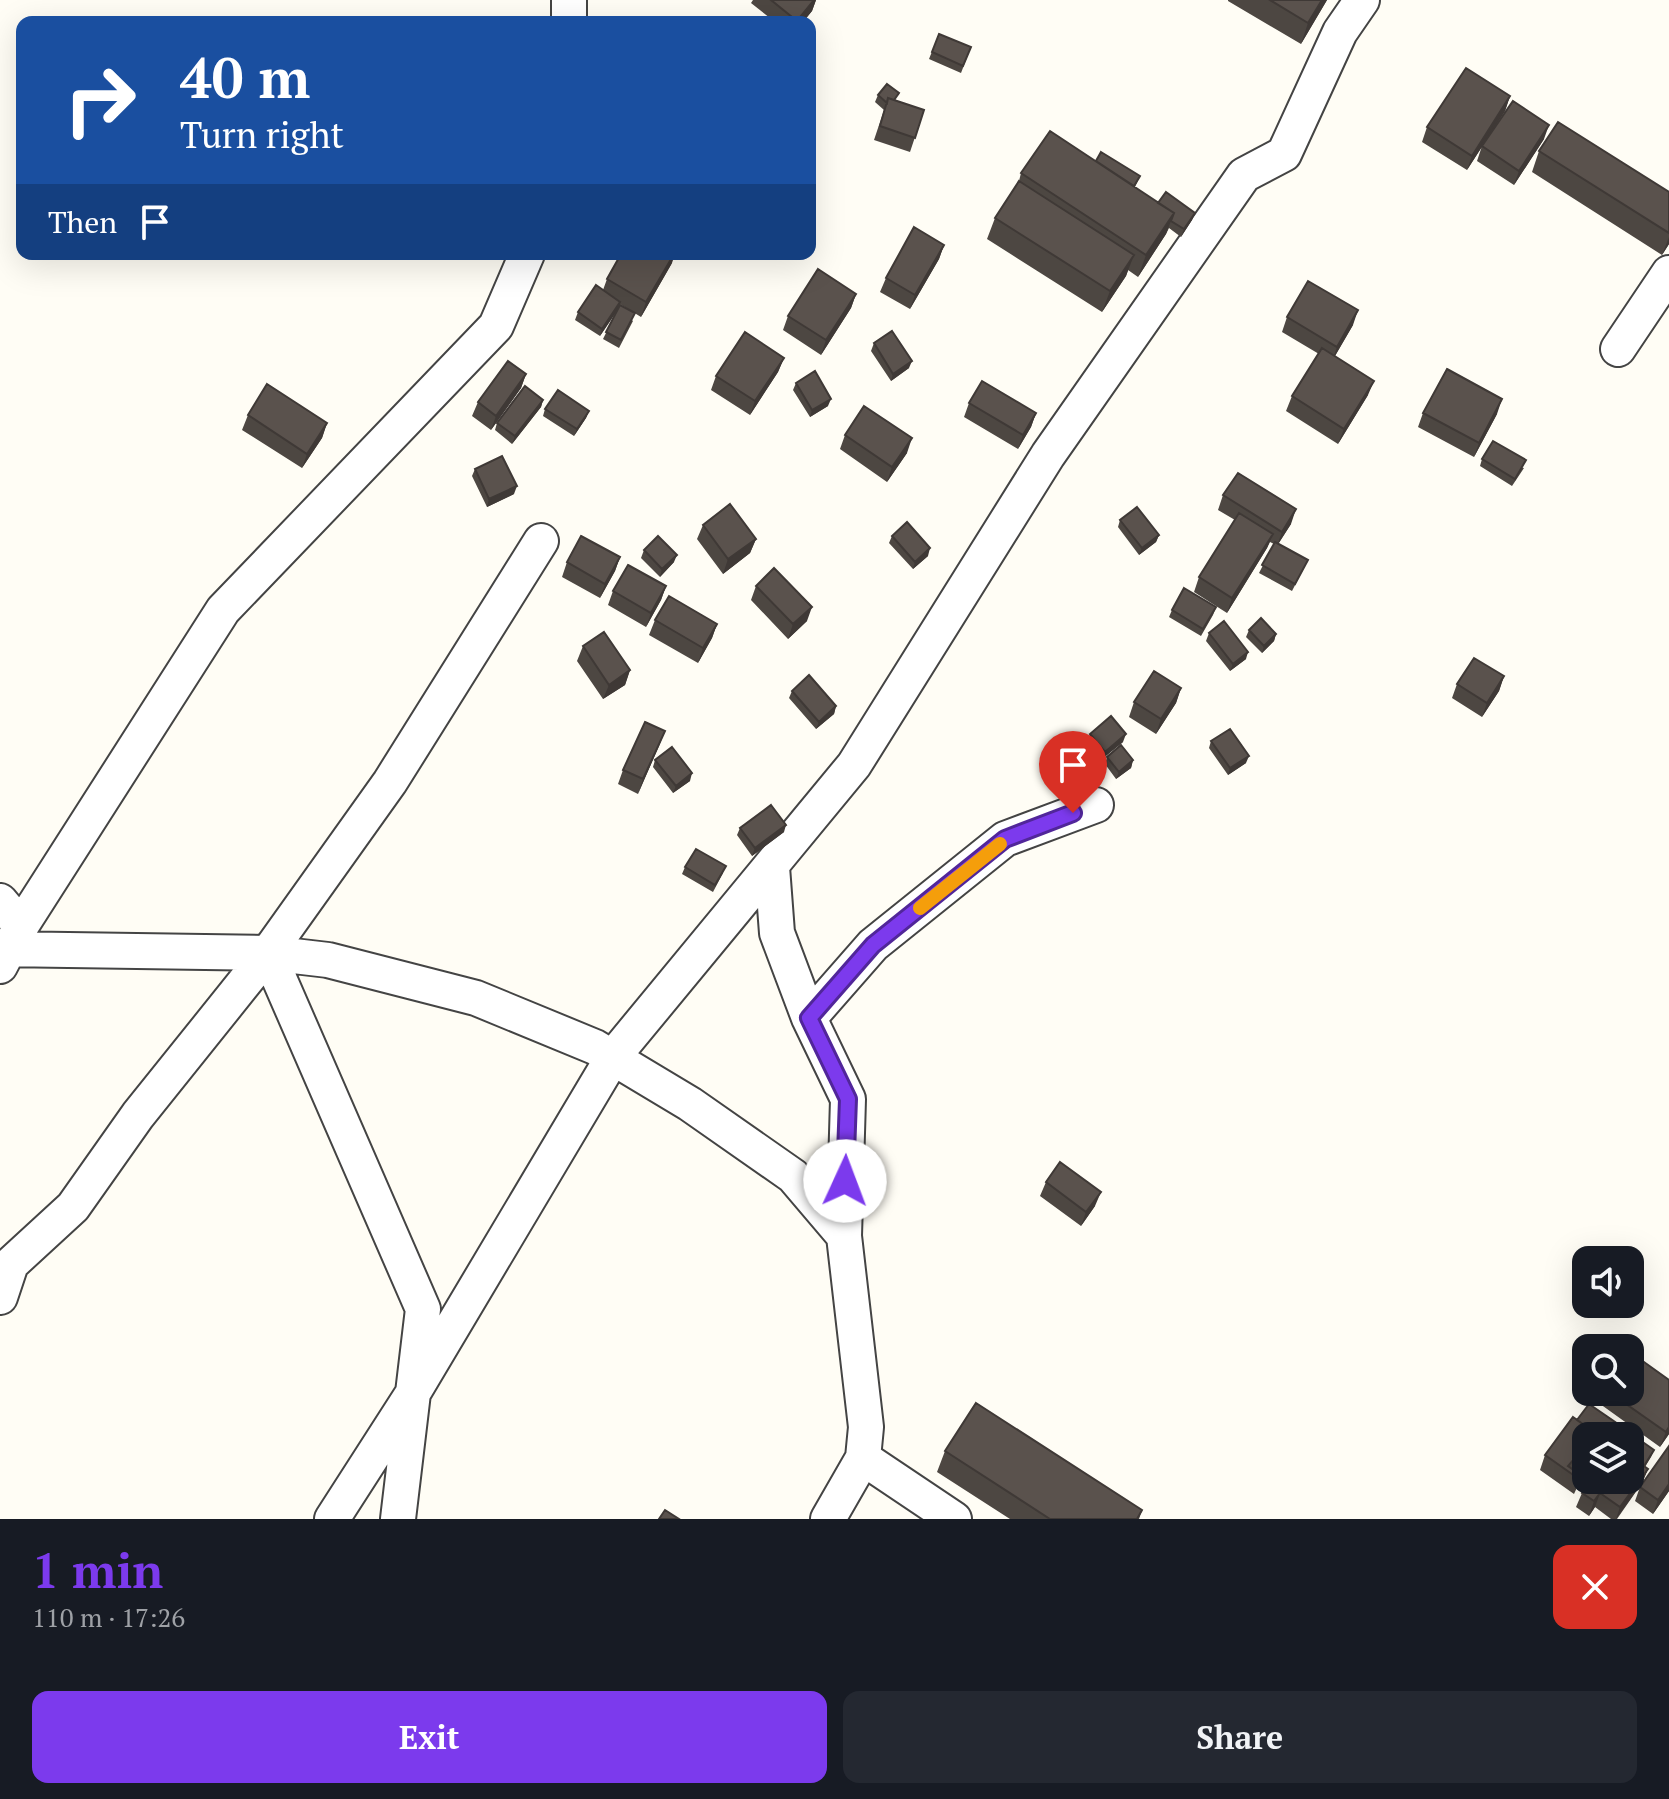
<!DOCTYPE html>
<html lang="en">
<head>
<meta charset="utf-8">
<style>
	body { margin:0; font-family:"PT Serif",serif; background:#242831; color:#f1f3f6; height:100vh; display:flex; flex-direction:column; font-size:30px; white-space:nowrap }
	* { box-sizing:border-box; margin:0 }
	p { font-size:26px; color:#9ea1a6 }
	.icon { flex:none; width:44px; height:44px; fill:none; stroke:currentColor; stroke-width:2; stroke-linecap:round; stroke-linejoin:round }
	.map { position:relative; height:1519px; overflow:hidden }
	.sheet { display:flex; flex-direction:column; background:#171b24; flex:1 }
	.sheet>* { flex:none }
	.guide { position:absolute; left:16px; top:16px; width:800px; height:244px; border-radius:16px; box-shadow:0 8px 32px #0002; background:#1a4fa0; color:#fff; overflow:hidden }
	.tools { position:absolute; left:1572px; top:1246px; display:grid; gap:16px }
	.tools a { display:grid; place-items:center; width:72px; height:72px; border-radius:16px; background:#171b24; box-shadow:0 8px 32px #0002; font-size:40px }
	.pin { position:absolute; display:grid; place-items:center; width:68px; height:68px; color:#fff; margin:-82px -34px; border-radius:50% 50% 50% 0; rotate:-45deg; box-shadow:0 0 8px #0007 }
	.pin .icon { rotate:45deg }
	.me { position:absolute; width:88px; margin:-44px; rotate:2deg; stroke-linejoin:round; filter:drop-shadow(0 0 6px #0008) }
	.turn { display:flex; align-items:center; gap:28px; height:168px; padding:0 32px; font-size:36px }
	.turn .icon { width:104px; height:104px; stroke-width:2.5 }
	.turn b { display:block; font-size:56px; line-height:68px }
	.then { display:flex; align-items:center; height:76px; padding:0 32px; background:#0003; gap:16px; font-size:30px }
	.round { display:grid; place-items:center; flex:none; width:84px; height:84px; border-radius:16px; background:#242831 }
	.headline { display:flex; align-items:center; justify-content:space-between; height:136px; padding:0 32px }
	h1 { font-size:48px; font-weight:700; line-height:60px; color:#7c3aed }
	.primary-button { display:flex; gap:16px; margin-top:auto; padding:16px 32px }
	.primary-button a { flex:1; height:92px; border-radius:16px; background:#7c3aed; color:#fff; font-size:32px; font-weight:700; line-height:92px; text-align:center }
	.primary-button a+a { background:#242831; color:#f1f3f6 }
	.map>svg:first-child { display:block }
</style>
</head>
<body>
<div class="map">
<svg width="1669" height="1519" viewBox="0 0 1669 1519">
	<rect width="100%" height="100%" fill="#fffdf5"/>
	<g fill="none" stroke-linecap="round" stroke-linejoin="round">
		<g stroke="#444" stroke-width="38">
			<path id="street" d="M569 22V0
				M1618 349 1669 273
				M772 867 777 933 809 1018 848 1099 844 1236 866 1427 863 1458 828 1519
				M0 901 21 926
				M0 949 268 953 328 960 476 998 595 1047 690 1104 793 1176 844 1236
				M268 953 423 1309 398 1519
				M0 966 21 926 223 610 496 326 527 254
				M809 1018 873 945 1005 839 1096 805
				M0 1297 11 1264 73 1207 138 1115 268 953 390 782 541 541
				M863 1458 954 1519
				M332 1519 413 1393 613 1057 854 765 1048 455 1244 175 1284 154 1340 32 1362 0"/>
		</g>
		<use href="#street" stroke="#fff" stroke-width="34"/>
	</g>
	<path fill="#4d4742" d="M753 0H816L812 11 803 22H775L751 3Z
		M1228 0H1327L1301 44 1228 1Z
		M939 34 971 47 961 73 929 59Z
		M878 95 924 110 910 152 874 140 884 110 875 102Z
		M1510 96 1505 111 1467 170 1422 142 1427 127Z
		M1544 139 1514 185 1477 161 1482 146Z
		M1539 151 1669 192V244L1662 255 1532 172Z
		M1096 161 1140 176 1135 187 1158 203 1195 213 1192 220 1181 237 1169 228 1166 234 1138 277 1128 270 1126 276 1102 312 987 239 995 218 1019 181 1021 173Z
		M944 245 939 259 910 309 880 292 886 278Z
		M672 263 641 317 620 304 618 308 633 321 619 348 603 339 617 311 600 336 575 320 578 312 603 290 607 279Z
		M856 294 851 308 821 355 783 330 788 316Z
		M1287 317 1353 325 1335 356 1368 395 1338 444 1286 411 1292 396 1319 354 1282 332Z
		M874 343 909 368 891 381 871 351Z
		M784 358 778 372 750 415 711 390 716 376Z
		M526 374 521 388 491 430 472 416 478 402Z
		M796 383 828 406 810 417 793 390Z
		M543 400 541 407 512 444 495 430 497 423Z
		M969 403 1036 413 1031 427 1018 449 964 417Z
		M545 409 589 411 586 418 574 436 543 416Z
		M1423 413 1497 414 1474 457 1418 427Z
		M248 415 327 423 322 438 302 468 242 430Z
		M845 435 907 453 887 482 840 449Z
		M1482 459 1524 468 1512 486 1480 466Z
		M475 469 514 494 487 507 472 476Z
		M1223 495 1291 524 1278 544 1308 560 1292 591 1259 573 1274 544 1270 542 1267 548 1227 613 1194 592 1199 577 1235 520 1218 510Z
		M1120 520 1159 535 1156 542 1139 555 1118 527Z
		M703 525 756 539 750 553 723 574 697 539Z
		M892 536 928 556 913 569 889 543Z
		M644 550 674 562 660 577 641 558Z
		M620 557 615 571 600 598 562 577 567 562Z
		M666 586 661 600 646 627 608 605 613 591Z
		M756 586 807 621 788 639 751 600Z
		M1216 607 1213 615 1201 636 1169 617 1172 610Z
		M655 620 717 624 712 638 698 663 649 635Z
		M1249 630 1276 634 1274 641 1262 653 1246 637Z
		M1209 633 1246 659 1230 671 1206 641Z
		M583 646 630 670 625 685 603 699 577 661Z
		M1504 676 1499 691 1482 717 1452 698 1457 684Z
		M1181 688 1176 703 1156 734 1129 717 1134 702Z
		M792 691 836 706 834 714 816 729 789 698Z
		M665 731 638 794 618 784 623 770Z
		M1090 734 1123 742 1102 759 1088 741Z
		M1211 741 1246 763 1228 775 1209 748Z
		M1107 757 1133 760 1131 768 1116 779 1105 764Z
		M655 760 690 781 673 793 653 767Z
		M740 828 784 832 752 856 737 835Z
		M685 867 723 873 713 892 682 874Z
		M1046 1182 1095 1206 1081 1226 1040 1196Z
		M1669 1380V1434L1660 1447 1589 1396 1590 1392H1630Z
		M1589 1404 1618 1424 1612 1436H1586V1479L1583 1484 1580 1481 1574 1494 1540 1470 1545 1455 1573 1417 1577 1420Z
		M1654 1450 1651 1457 1645 1467 1648 1469 1642 1483 1617 1519H1611L1595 1507 1589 1516 1576 1507 1582 1493 1591 1480H1630Z
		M945 1451 1142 1510 1139 1519H1010L937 1472Z
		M1640 1487 1669 1491 1653 1514 1635 1501Z"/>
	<path fill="#3f3936" d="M814 0H816L812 11 803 22H797Z
		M1322 0H1327L1301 44 1308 23Z
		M1510 96 1505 111 1467 170 1472 156Z
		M1549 125 1544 139 1514 185 1519 171Z
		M1174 213 1166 234 1138 277 1146 255Z
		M1195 213 1192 220 1181 237 1184 229Z
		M1669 237V244L1662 255Z
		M944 245 939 259 910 309 915 295Z
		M674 254H675L672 263 641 317 646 302Z
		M1134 255 1126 276 1102 312 1110 291Z
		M856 294 851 308 821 355 826 340Z
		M620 302 618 309 600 336 602 329Z
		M1358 310 1353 325 1332 361 1337 347Z
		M784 358 778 372 750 415 755 401Z
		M912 361 909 368 891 381 893 374Z
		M526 374 521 388 491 430 496 416Z
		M1374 381 1368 395 1338 444 1344 429Z
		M831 399 828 406 810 417 812 410Z
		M1502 399 1497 414 1474 457 1479 443Z
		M543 400 541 407 512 444 515 436Z
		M589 411 586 418 574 436 577 429Z
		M1036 413 1031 427 1018 449 1023 435Z
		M327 423 322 438 302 468 307 454Z
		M912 438 907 453 887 482 892 467Z
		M517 486 514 494 487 507 489 499Z
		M1296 509 1291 524 1277 546 1282 532Z
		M1273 534 1267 548 1227 613 1232 598Z
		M1159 535 1156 542 1139 555 1142 548Z
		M756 539 750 553 723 574 728 559Z
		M930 548 928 556 913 569 915 562Z
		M677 555 674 562 660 577 662 569Z
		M620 557 615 571 600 598 605 584Z
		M666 586 661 600 646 627 651 613Z
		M812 607 807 621 788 639 793 624Z
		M717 624 712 638 698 663 703 648Z
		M1276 634 1274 641 1262 653 1264 646Z
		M1248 652 1246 659 1230 671 1233 664Z
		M630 670 625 685 603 699 609 685Z
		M1504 676 1499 691 1482 717 1487 703Z
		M1181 688 1176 703 1156 734 1161 719Z
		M836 706 834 714 816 729 819 722Z
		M665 731 659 746 638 794 643 779Z
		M1126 734 1123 742 1102 759 1105 752Z
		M1249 756 1246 763 1228 775 1230 768Z
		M1133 760 1131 768 1116 779 1119 772Z
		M692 773 690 781 673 793 676 786Z
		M786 825 784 832 752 856 755 848Z
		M1101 1192 1095 1206 1081 1226 1086 1212Z
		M1669 1427V1434L1660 1447 1666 1432Z
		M1648 1469 1642 1483 1616 1519 1620 1507Z
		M1669 1484V1491L1653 1514 1658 1500Z
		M1600 1493 1595 1507 1589 1516 1594 1501Z"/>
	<path fill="#5a524d" stroke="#3f3936" stroke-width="2" d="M771 0H814L797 21Z
		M1270 0H1322L1308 23Z
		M939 34 971 47 963 66 932 52Z
		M1466 68 1510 96 1472 156 1427 127Z
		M887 84 899 93 894 100 888 98 887 103 878 95Z
		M888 98 924 110 915 138 880 126Z
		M1513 101 1549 125 1519 171 1482 146Z
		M1558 122 1669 192V233L1539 151Z
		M1050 131 1174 213 1146 255 1021 173Z
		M1101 152 1140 176 1134 186 1096 161Z
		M1019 181 1134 255 1110 291 995 218Z
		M1166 192 1195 213 1184 229 1171 221 1174 213 1158 203Z
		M914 227 944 245 915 295 886 278Z
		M621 254H674L646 302 607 279Z
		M818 269 856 294 826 340 788 316Z
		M1308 281 1358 310 1337 347 1287 317Z
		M596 285 620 302 602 329 578 312Z
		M620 305 635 313 621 340 606 332Z
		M892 331 912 361 893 374 874 343Z
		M745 332 784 358 755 401 716 376Z
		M1322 348 1374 381 1344 429 1292 396Z
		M508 361 526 374 496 416 478 402Z
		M1447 369 1502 399 1479 443 1423 413Z
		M815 371 831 399 812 410 796 383Z
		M982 381 1036 413 1023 435 969 403Z
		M267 384 327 423 307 454 248 415Z
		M525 386 543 400 515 436 497 423Z
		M558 390 589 411 577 429 545 409Z
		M864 406 912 438 892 467 845 435Z
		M1493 441 1526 460 1515 479 1482 459Z
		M502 456 517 486 489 499 475 469Z
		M1238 473 1296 509 1282 532 1223 495Z
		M730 504 756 539 728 559 703 525Z
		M1137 507 1159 535 1142 548 1120 520Z
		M1239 513 1273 534 1232 598 1199 577Z
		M907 522 930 548 915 562 892 536Z
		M581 536 620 557 605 584 567 562Z
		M658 536 677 555 662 569 644 550Z
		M1275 542 1308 560 1295 584 1262 565Z
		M628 565 666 586 651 613 613 591Z
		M774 568 812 607 793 624 756 586Z
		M1184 588 1216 607 1203 629 1172 610Z
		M669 596 717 624 703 648 655 620Z
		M1261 618 1276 634 1264 646 1249 630Z
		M1224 621 1248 652 1233 664 1209 633Z
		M604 632 630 670 609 685 583 646Z
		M1474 658 1504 676 1487 703 1457 684Z
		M1154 671 1181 688 1161 719 1134 702Z
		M809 675 836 706 819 722 792 691Z
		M1111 716 1126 734 1105 752 1090 734Z
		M645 722 665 731 643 779 623 770Z
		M1230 729 1249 756 1230 768 1211 741Z
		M1121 745 1133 760 1119 772 1107 757Z
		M672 747 692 773 676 786 655 760Z
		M771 805 786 825 755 848 740 828Z
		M696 849 726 866 715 885 685 867Z
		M1060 1162 1101 1192 1086 1212 1046 1182Z
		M1630 1352 1669 1380V1427L1666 1432 1609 1392H1630Z
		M976 1403 1142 1510 1137 1519H1050L945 1451Z
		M1589 1404 1618 1424 1609 1436H1600L1577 1420Z
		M1573 1417 1600 1436H1586V1468L1574 1459 1568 1466 1582 1476 1579 1479 1545 1455Z
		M1627 1431 1654 1450 1644 1466 1630 1456V1436H1623Z
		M1669 1446V1484L1658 1500 1640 1487Z
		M1630 1456 1648 1469 1620 1507 1600 1493 1594 1501 1582 1493 1590 1481 1599 1487 1603 1481 1601 1480H1630Z
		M665 1510 679 1519H659Z"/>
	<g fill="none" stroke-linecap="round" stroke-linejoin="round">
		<g stroke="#51269a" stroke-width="20">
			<path id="route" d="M845 1181 848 1099 809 1018 873 945 1005 839 1073 813"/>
		</g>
		<use href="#route" stroke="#7c3aed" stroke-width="14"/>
		<path stroke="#f59e0b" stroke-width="14" d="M920 908 1000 844"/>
	</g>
</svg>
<div class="tools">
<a><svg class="icon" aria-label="sound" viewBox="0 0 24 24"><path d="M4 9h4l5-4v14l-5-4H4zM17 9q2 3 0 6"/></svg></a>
<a><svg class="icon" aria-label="search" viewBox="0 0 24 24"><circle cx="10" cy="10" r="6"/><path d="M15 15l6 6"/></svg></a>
<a><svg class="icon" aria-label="layers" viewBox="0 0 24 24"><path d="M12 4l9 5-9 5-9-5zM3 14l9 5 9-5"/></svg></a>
</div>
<div class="pin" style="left:1073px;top:813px;background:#d93025"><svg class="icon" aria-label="arrive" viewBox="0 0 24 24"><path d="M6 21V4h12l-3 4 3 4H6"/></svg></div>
<svg class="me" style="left:845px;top:1181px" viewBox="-20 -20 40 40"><circle r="19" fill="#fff"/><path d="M0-13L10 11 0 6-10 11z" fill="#7c3aed"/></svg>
<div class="guide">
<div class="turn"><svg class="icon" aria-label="right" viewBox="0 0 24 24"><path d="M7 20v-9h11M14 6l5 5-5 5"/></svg><div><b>40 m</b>Turn right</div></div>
<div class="then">Then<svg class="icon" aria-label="arrive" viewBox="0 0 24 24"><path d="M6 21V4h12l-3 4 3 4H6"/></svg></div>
</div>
</div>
<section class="sheet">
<div class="headline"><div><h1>1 min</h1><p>110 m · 17:26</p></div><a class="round" style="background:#d93025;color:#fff"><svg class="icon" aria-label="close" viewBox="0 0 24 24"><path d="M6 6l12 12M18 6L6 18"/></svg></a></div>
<div class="primary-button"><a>Exit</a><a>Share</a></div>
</section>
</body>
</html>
